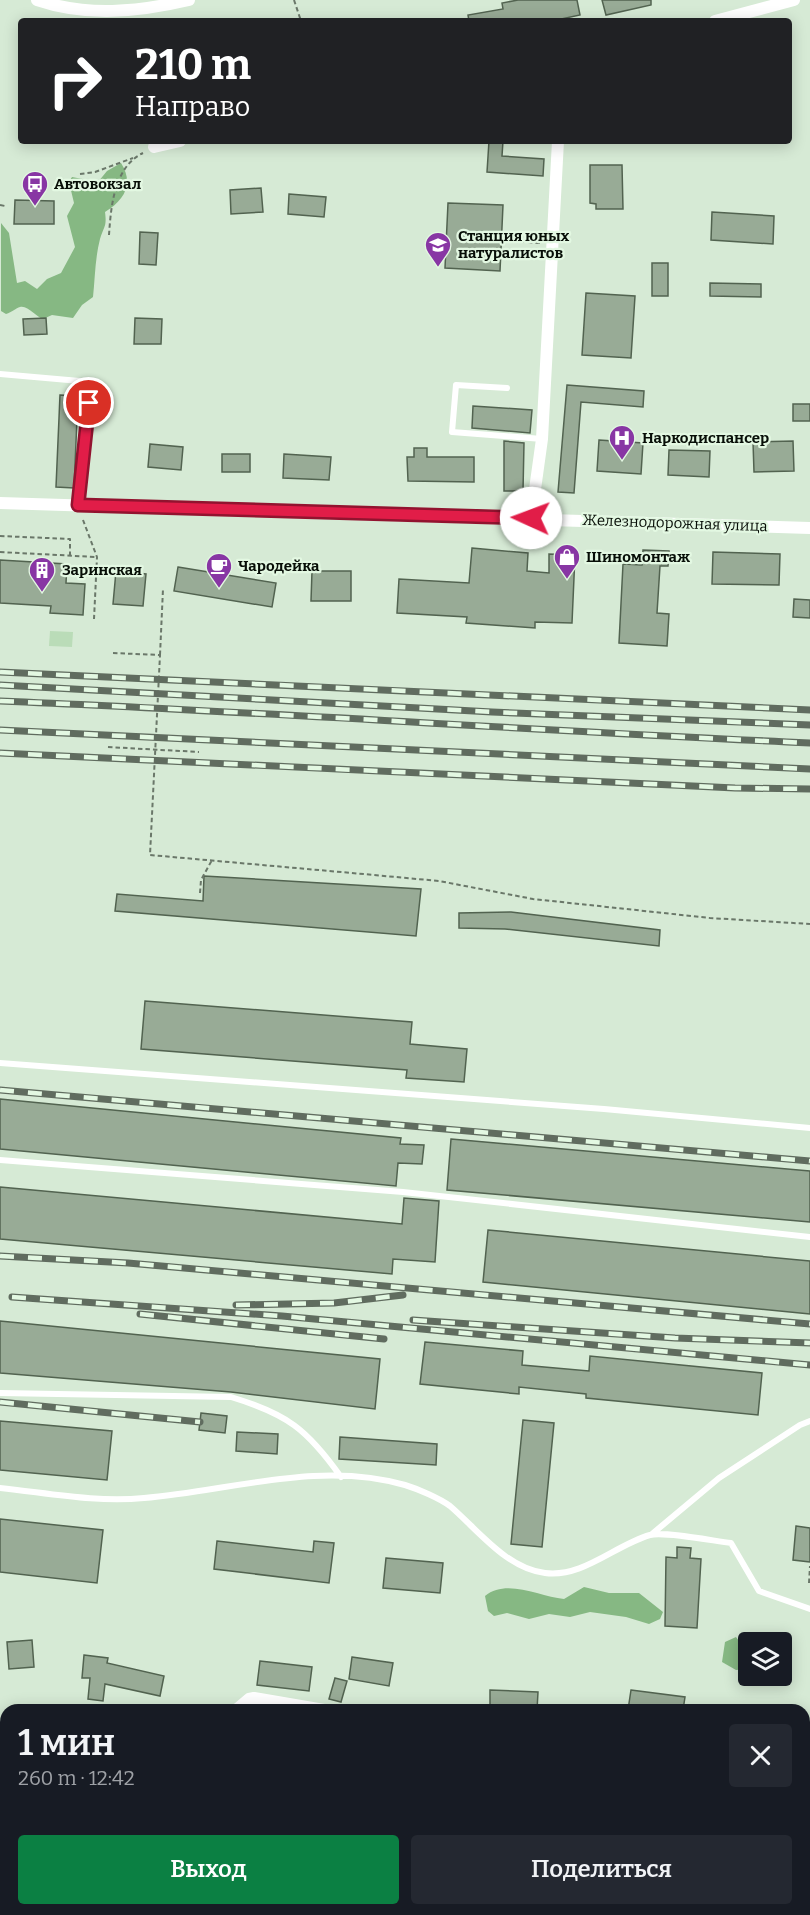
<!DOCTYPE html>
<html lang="ru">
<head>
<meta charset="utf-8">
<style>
	body { margin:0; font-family:Bitter,serif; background:#242831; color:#f1f3f6; height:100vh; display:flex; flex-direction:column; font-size:22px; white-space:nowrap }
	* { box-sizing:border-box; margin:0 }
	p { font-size:20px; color:#9ea1a6 }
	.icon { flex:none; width:33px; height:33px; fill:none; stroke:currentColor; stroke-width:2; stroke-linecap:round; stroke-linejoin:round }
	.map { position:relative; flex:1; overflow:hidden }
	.details { position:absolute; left:0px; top:1704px; width:810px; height:212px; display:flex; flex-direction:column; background:#171b24; border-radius:18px 18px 0 0; box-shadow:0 3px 15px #0003 }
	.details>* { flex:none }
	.hud { position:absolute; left:18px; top:18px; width:774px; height:126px; border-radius:6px; box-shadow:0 3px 15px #0003; background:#202124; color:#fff; overflow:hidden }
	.fabs { position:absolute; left:738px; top:1632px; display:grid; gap:12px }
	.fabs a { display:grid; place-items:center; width:54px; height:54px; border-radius:6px; background:#171b24; box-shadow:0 3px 15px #0003; font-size:30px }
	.pin { position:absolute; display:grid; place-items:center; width:51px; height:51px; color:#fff; margin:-26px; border:3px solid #fff; border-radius:50%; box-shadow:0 2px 6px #0007 }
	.me { position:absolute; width:66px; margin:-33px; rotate:272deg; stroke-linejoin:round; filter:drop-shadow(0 0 4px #0008) }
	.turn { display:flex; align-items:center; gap:21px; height:126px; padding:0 18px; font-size:27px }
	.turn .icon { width:78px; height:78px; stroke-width:2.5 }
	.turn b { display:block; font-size:42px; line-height:51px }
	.round { display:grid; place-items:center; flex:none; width:63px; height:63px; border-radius:6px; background:#242831 }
	.overview { display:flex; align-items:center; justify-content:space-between; height:102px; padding:0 18px }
	h1 { font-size:36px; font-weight:600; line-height:45px }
	.action { display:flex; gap:12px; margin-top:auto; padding:12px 18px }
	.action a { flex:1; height:69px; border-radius:6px; background:#0b8043; color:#fff; font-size:24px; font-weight:600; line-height:69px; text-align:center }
	.action a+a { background:#242831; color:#f1f3f6 }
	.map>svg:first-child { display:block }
</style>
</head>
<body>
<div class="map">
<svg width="810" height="1915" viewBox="0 0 810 1915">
	<rect width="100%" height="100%" fill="#d6ead5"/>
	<path fill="#badcb8" d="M50 631 73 632 72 647 49 646Z"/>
	<path fill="#86b883" d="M121 163C134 183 125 200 105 212 107 227 104 226 100 239 95 258 95 279 93 297L82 305 73 318 52 315 43 319C36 317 28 305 20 307 16 308 12 312 6 314L1 311V223L9 233 17 283 25 281 37 289 47 279 61 273 75 247 67 216 74 203 69 182 72 177 98 182 107 171Z
		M584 1587 609 1593H639L663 1612 660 1619 649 1624 626 1617 590 1612 570 1617 549 1614 529 1619 507 1613 494 1616 488 1611 485 1596C507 1578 540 1597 564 1599Z
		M736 1637 748 1654V1669L736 1670 722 1662 725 1642Z"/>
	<path fill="#98ab96" stroke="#526350" stroke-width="1.5" d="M518 0H577L580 15 552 21H469L468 15 503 9 502 3Z
		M602 0H651V5L606 15Z
		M489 141H503L502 156 544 159 543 176 487 172Z
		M590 165H622L623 209H596V204L590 203Z
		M261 188 263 212 231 214 230 190Z
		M289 194 326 197 324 217 288 214Z
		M15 200 54 201V224H14Z
		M448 203 503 205 500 271 445 268Z
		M712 212 774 216 773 244 711 240Z
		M140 232 158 233 156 265 139 264Z
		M652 263H668V296H652Z
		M710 283 761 284V297L710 296Z
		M586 293 635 296 631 358 582 355Z
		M46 318 47 334 24 335 23 319Z
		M135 318 162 319 161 344H134Z
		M567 385 644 391 643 407 581 402 574 493 558 492Z
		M60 395 78 396 74 488 56 487Z
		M793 404H810V421H793Z
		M473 406 532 410 530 433 472 428Z
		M599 440 643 443 641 474 597 471Z
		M504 441 524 443 523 491H504Z
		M793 441 794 471 754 472 753 442Z
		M150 444 183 447 181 470 148 467Z
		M414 448H427V457H474V482L408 481 407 457H414Z
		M669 450 710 451 709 477 668 475Z
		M222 454H250V472H222Z
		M284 454 331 457 329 480 283 478Z
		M472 548 528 553 527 571 549 573V554L575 555 572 623 535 622V628L466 623 467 617 397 613 399 579 469 583Z
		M643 550 669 551 668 566H660L657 613 669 614 667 646 619 643 623 564 642 565Z
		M713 552 780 554 779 585 712 584Z
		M0 560 67 564 66 583 85 584 83 615 50 613 51 606 0 603Z
		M178 567 276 583 272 607 174 591Z
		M116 571 146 574 143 606 113 604Z
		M312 571H351V601H311Z
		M794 599 810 600V618L793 617Z
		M204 876 421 889 416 936 115 911 117 894 203 901Z
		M511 912 660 930 659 946 505 929 459 928V913Z
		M145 1001 412 1022 410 1044 467 1049 464 1082 406 1078 407 1070 141 1049Z
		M0 1099 401 1138 400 1144 424 1145 422 1164 398 1163 396 1186 0 1149Z
		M451 1139 810 1171V1222L447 1190Z
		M0 1187 402 1224 404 1198 439 1201 435 1262 393 1259 392 1274 0 1239Z
		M488 1230 810 1261V1314L483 1282Z
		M0 1321 380 1359 375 1409 231 1392 0 1373Z
		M425 1342 523 1351 522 1365 589 1371 590 1356 762 1373 758 1415 586 1398V1394L519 1387V1394L420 1384Z
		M201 1413 227 1416 225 1433 199 1430Z
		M523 1420 554 1423 542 1547 511 1544Z
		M0 1421 112 1431 107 1480 0 1470Z
		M237 1432 278 1434 277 1454 236 1451Z
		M340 1437 437 1444 436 1465 339 1459Z
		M0 1519 103 1530 97 1583 0 1572Z
		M796 1526 810 1528V1562L793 1560Z
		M217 1541 313 1552 314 1541 334 1543 329 1583 214 1569Z
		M677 1547 691 1548 690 1558 701 1559 697 1628 665 1626 666 1557 677 1558Z
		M386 1558 443 1563 440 1593 383 1588Z
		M32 1640 34 1667 9 1669 7 1642Z
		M84 1655 108 1658 107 1663 164 1676 160 1696 105 1684 103 1701 88 1699 90 1678H82Z
		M352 1657 393 1663 389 1686 349 1679Z
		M260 1661 312 1667 309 1691 257 1685Z
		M335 1678 347 1681 341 1702 329 1699Z
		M490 1690 538 1692 537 1710H490Z
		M631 1690 685 1697 683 1710H628Z"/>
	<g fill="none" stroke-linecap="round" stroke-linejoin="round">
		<path stroke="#6a7769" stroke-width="2" stroke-dasharray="4.5 3" stroke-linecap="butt" d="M294 0 301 21
			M80 174 95 172 133 158
			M0 205 5 206
			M109 235C111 206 114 167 143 153
			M513 241 540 243
			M83 520 97 557 94 619
			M0 536 70 539V556
			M0 552 96 557
			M113 653 160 655 150 855 374 875 439 881 533 899 710 918 810 924
			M160 655 163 589
			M108 747 199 752
			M200 893 201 880 212 860
			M809 1583 810 1566"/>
		<path stroke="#fff" stroke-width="6" d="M0 374 91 382 78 505
			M507 388 456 385 452 432 542 439
			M0 1063 604 1109 810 1128
			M0 1160 403 1192 810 1237
			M0 1393 231 1397C287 1414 307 1429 341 1477
			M0 1488C48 1493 97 1503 144 1498 230 1491 319 1460 405 1485 418 1489 439 1498 450 1506 477 1529 507 1569 545 1573 583 1578 615 1545 650 1535 664 1531 714 1541 731 1543L759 1591 810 1609
			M652 1534 719 1478 800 1425 810 1421"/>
		<path stroke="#fff" stroke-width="12" d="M37 0C87 17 138 12 189 0
			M715 21 794 0
			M154 147 180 141
			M0 503 810 528
			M531 518 542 439 558 141
			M236 1710 249 1699 254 1698 324 1710
			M0 1745 6 1747
			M804 1748H810
			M235 1910 236 1915
			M89 1915V1910"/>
		<g stroke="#606c5f" stroke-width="7">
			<path id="rail" d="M0 672 810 710
				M0 685 492 712 810 725
				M0 701C270 712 540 731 810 743
				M0 730 810 769
				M0 753 735 788 810 789
				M0 1090 810 1161
				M0 1256 128 1263 810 1324
				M12 1297 282 1316 810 1365
				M236 1305 334 1303 403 1295
				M140 1314 384 1339
				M413 1320 675 1338 810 1343
				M0 1402 200 1422"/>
		</g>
		<use href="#rail" stroke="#e3f8e2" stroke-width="4.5" stroke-dasharray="14" stroke-linecap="butt"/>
	</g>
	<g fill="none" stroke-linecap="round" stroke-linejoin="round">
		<g stroke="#92132f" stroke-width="15">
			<path id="route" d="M89 403 78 505 531 518"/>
		</g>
		<use href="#route" stroke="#e11d48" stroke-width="10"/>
	</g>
	<defs>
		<g id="bus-pin" transform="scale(1.35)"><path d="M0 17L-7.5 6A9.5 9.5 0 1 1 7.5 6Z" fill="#8836a4" stroke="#e3f8e2"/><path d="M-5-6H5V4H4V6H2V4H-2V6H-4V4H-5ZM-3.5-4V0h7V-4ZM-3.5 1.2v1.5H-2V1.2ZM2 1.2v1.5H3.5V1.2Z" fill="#fff"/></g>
		<g id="school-pin" transform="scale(1.35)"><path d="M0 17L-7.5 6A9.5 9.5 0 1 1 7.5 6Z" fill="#8836a4" stroke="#e3f8e2"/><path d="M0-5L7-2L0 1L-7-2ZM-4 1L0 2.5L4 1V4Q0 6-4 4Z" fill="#fff"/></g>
		<g id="hospital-pin" transform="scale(1.35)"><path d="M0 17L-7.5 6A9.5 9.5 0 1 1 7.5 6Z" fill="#8836a4" stroke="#e3f8e2"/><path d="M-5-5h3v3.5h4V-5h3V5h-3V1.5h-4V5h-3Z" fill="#fff"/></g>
		<g id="shop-pin" transform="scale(1.35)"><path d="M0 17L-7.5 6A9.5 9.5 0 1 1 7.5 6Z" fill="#8836a4" stroke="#e3f8e2"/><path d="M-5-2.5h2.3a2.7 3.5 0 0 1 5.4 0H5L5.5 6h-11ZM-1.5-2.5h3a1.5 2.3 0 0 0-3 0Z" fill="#fff"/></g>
		<g id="cafe-pin" transform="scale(1.35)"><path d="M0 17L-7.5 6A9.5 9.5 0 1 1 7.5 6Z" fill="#8836a4" stroke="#e3f8e2"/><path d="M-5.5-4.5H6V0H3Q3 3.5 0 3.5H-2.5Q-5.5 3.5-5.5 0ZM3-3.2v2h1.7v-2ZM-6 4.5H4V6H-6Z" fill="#fff"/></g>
		<g id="building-pin" transform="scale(1.35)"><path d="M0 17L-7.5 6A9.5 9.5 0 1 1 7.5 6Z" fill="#8836a4" stroke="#e3f8e2"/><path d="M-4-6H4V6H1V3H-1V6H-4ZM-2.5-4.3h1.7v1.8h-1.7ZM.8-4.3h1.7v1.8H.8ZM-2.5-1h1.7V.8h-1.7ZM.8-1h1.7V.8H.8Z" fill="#fff"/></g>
	</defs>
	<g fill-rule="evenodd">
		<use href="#bus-pin" x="35" y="184"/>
		<use href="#school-pin" x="438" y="245"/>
		<use href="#hospital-pin" x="622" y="438"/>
		<use href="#shop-pin" x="567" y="557"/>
		<use href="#cafe-pin" x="219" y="566"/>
		<use href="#building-pin" x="42" y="570"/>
	</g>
	<g text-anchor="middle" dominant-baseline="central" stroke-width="4.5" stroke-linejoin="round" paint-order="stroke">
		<g font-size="15" font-weight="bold" fill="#070e07" stroke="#e3f8e2" text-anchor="start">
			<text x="54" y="184">Автовокзал</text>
			<text x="458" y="236">Станция юных<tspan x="458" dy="17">натуралистов</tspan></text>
			<text x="642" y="438">Наркодиспансер</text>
			<text x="586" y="557">Шиномонтаж</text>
			<text x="238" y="566">Чародейка</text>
			<text x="62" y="570">Заринская</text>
		</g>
		<g font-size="15" fill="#070e07" stroke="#e3f8e2">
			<text transform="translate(675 523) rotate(2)">Железнодорожная улица</text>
		</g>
	</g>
</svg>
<div class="fabs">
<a><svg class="icon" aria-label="layers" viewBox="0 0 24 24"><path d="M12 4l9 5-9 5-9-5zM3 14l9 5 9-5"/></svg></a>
</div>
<div class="pin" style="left:89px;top:403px;background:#d93025"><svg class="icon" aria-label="arrive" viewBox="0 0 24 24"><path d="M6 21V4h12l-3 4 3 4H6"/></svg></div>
<svg class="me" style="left:531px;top:518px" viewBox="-20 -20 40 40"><circle r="19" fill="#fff"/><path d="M0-13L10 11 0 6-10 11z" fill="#e11d48"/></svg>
<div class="hud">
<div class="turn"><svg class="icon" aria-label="right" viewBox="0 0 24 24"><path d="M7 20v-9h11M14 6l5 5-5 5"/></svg><div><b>210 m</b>Направо</div></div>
</div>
<section class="details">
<div class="overview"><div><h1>1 мин</h1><p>260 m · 12:42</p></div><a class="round"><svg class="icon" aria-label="close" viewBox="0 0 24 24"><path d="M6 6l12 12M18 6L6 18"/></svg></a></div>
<div class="action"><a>Выход</a><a>Поделиться</a></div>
</section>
</div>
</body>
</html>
